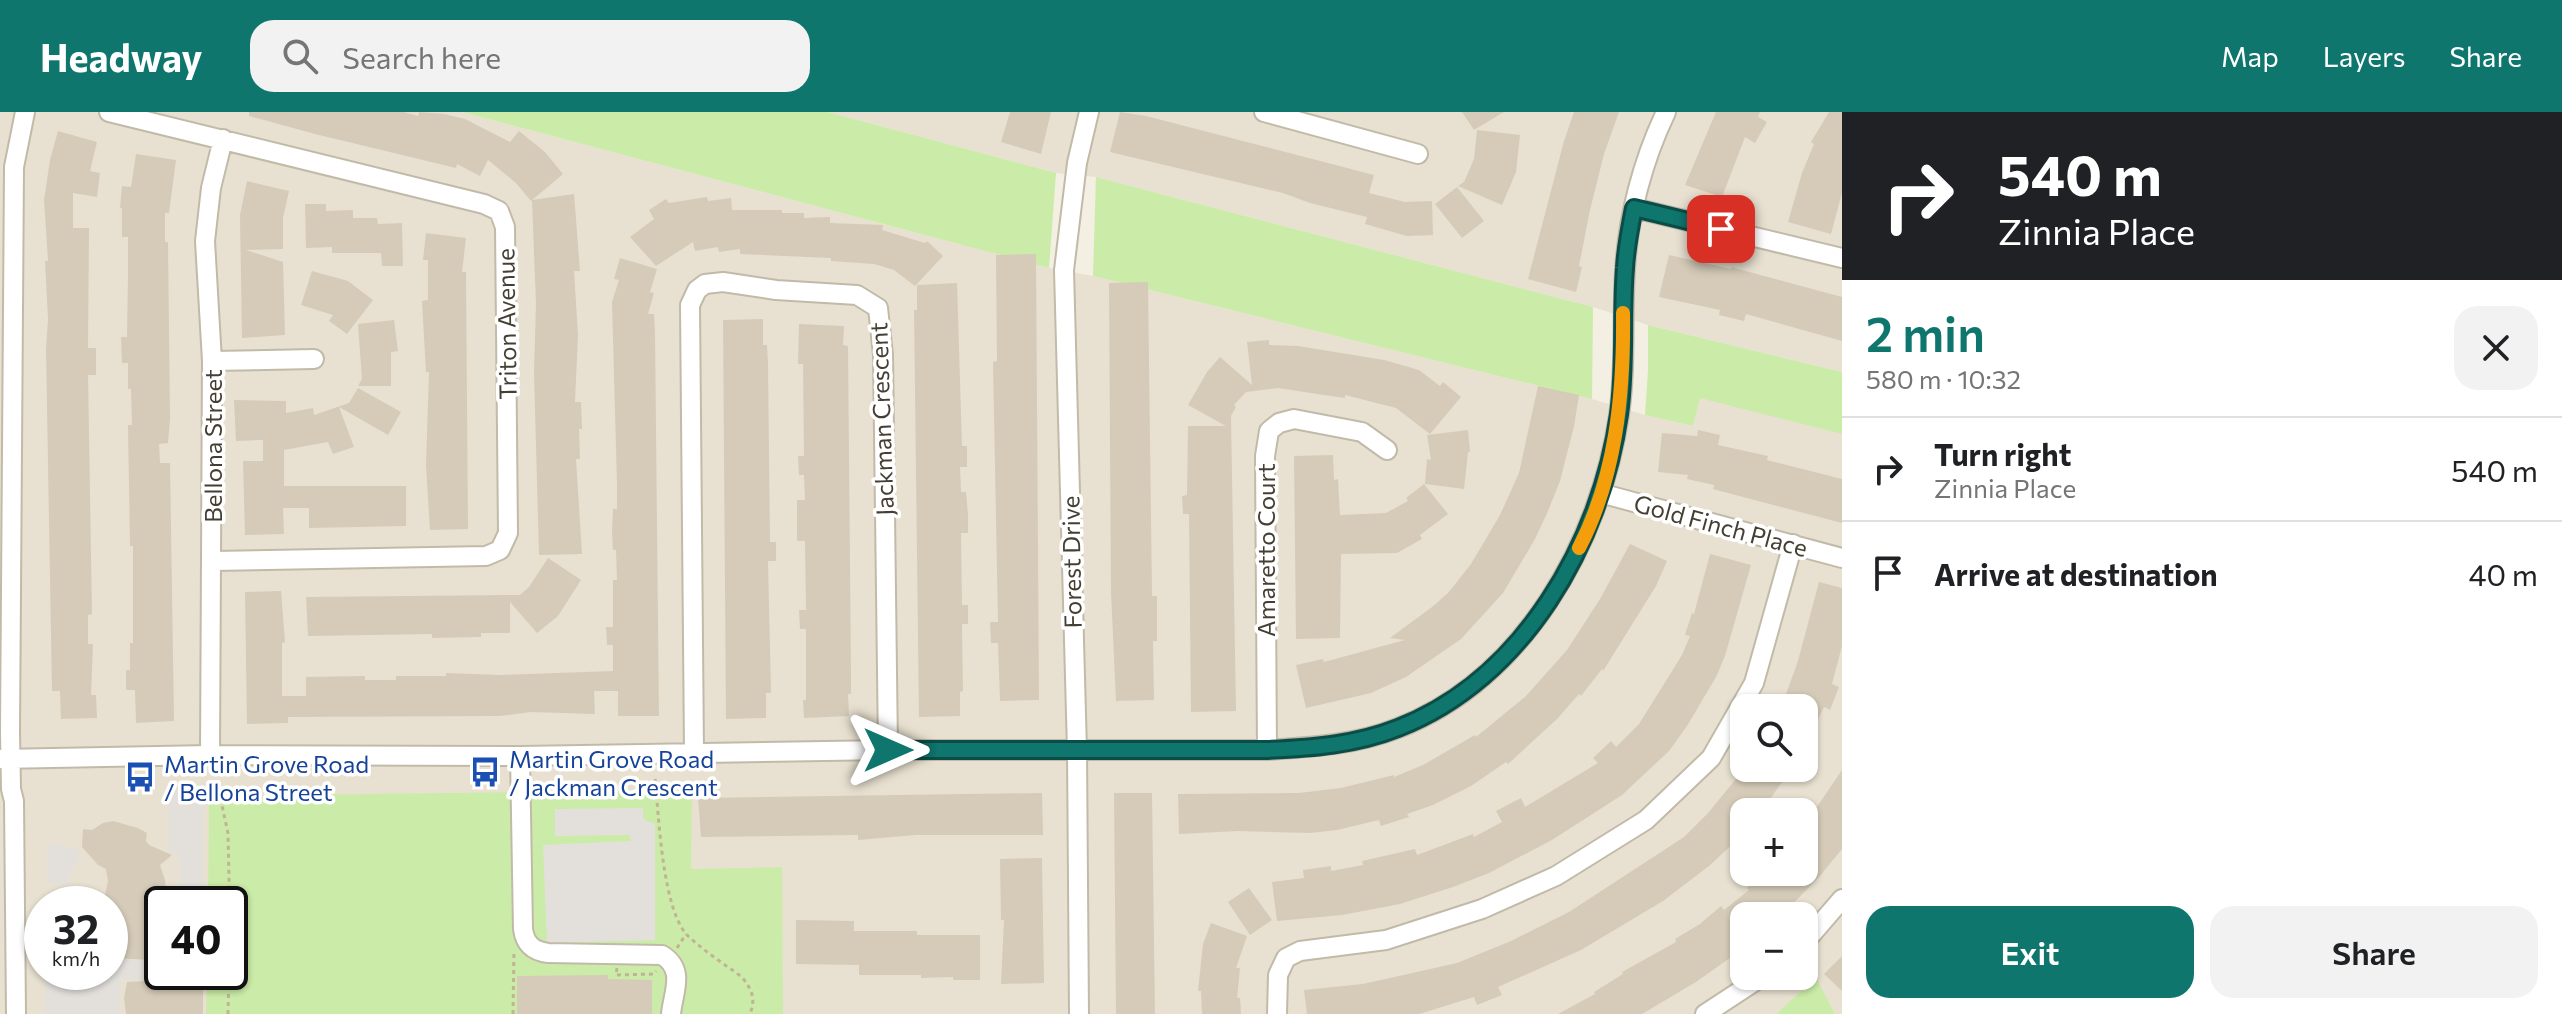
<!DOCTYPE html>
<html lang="en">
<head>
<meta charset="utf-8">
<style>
	body { margin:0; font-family:Commissioner,sans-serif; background:#f2f2f2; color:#202124; height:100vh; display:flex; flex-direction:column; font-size:30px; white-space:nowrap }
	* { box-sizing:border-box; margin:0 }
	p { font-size:26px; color:#757577 }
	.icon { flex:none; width:44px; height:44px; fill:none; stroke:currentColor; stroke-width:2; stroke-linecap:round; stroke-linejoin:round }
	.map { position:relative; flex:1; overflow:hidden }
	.side { display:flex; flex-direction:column; background:#fff; width:720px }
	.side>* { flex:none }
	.top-card { background:#202124; color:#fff; overflow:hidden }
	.buttons { position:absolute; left:1730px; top:582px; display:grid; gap:16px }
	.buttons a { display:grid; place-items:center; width:88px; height:88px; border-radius:16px; background:#fff; box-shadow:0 2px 6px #0004; font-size:40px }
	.speed { position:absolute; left:24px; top:774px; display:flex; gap:16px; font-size:40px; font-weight:700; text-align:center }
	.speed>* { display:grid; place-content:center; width:104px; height:104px; border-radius:50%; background:#fff; box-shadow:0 2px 6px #0004; line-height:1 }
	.speed small { font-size:20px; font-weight:400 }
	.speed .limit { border:4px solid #111; border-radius:12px; background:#fff; color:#111 }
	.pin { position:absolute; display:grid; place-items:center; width:68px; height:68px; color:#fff; margin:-34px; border-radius:16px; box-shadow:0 4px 12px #0006 }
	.me { position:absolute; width:88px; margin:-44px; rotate:90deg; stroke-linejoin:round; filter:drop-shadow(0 0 6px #0008) }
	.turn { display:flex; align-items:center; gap:28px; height:168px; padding:0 24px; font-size:36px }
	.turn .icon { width:104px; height:104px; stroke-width:2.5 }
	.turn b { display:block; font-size:56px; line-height:68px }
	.round { display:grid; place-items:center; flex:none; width:84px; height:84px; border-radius:24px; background:#f2f2f2 }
	.overview { display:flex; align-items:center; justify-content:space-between; height:136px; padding:0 24px }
	h1 { font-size:48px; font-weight:600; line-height:60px; color:#0f766e }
	.cta { display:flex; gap:16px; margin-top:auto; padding:16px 24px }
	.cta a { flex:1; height:92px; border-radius:24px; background:#0f766e; color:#fff; font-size:32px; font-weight:600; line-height:92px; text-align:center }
	.cta a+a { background:#f2f2f2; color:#202124 }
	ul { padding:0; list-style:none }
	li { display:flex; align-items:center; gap:24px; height:104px; padding:0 24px; border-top:2px solid #e0e0e0 }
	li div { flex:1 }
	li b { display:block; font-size:30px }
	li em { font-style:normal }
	header { display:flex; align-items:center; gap:48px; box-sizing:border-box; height:112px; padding:0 40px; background:#0f766e; color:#fff }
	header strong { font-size:38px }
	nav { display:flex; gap:44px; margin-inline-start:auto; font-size:28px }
	.search { width:560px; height:72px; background:#f2f2f2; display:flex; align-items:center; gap:20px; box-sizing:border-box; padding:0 28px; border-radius:24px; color:#757577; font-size:30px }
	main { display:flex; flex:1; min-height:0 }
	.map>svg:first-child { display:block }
</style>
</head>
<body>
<header>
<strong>Headway</strong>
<div class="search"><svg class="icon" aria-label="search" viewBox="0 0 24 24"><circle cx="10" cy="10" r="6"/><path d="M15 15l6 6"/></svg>Search here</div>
<nav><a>Map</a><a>Layers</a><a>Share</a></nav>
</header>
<main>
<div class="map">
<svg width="1842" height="902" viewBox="0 0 1842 902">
	<rect width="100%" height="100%" fill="#f3efe3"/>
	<path fill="#e8e1d1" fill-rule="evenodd" d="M0 0H462L1049 156 1093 164 1592 287 1645 303 1693 314 1700 285 1842 322V902H1835L1816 866 1776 902H0ZM1744 596H1804V656H1744ZM1744 700H1804V760H1744ZM42 792H110V860H42ZM162 792H230V860H162ZM1744 804H1804V864H1744Z
		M828 0H1842V260L1648 213 1593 195 1096 65 1056 61Z"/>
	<path fill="#cbeba8" d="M462 0H828L1056 61 1049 156Z
		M1096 65 1593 195 1592 287 1093 164Z
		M1648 213 1842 260V322L1700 286 1693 314 1645 303 1648 259Z
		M692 678 691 757 782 755 783 902H206L207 860H230V792H208L209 684Z
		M1816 865 1835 902H1776Z"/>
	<path fill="#e3e0dc" d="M169 678H203V780H179V741L169 740Z
		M643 696V706L648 710 655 711V828L547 831 543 733 631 729 629 723 555 724V697Z
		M47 731 79 738V749L70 760 69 773 47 771Z
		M110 846 154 848 153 867H120V902H45V860H110Z"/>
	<path fill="#d5cbb8" d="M249 0H404L418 4 419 0 444 2 465 7 510 30 519 19 545 40 563 62 531 89 516 71 488 48 480 64 457 52 456 56 315 22 249 4Z
		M1010 0H1051L1041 42 1001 30Z
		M1120 0 1146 4 1374 63 1369 81 1405 90 1432 89 1433 123 1407 124 1365 112 1367 105 1310 91 1283 81 1110 40Z
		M1462 0H1504L1474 18Z
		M1574 0H1619L1604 42 1590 98 1579 154 1582 155 1576 180 1528 167 1564 29Z
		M1716 0H1760L1758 5 1767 10 1755 31 1745 25 1722 85 1685 73Z
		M1829 0H1842V81L1831 122 1788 110 1802 61 1814 32 1811 30Z
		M1477 18 1520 23 1516 60 1502 93 1458 74 1464 70 1474 47Z
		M58 19 97 30 90 59 100 61 97 85 73 81V116H89L88 236H96V263H88L92 502 88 503V532H93L91 583H96L97 606 61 607 60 579H52L46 238 48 207 45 149H48L44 88 50 48Z
		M136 42 176 48 169 101H165V130H168L170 307 168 331 159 332 160 351H170L174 609 136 611 135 578H126V558H130V531H133V434H130L128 313H132L131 277H128V251H122L121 225H127L128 162V125H122V96H120L122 74 131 75Z
		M247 69 289 79 283 106V137L246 138 283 150 285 223 242 226 240 103Z
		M1457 75 1484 109 1462 126 1435 92Z
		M574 82 580 159H574L578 223 575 290H581L582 317H579L580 347H576L582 442 539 443 534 260 536 192 532 88Z
		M707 85 708 89 731 86 732 98H782V101H804V106L830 105V111L883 113 882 118 925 131 927 129 943 144 915 174 894 158 874 152 831 149V146L740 142V137L719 140 718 135 695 139 693 130 656 154 630 125 654 107 649 98 666 87 669 91Z
		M305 92H326V99L353 98V106H377L378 112 402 111 403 154H382L381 141H332V135L306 136Z
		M426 121 466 126 462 160H466L468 417 430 418 426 353 429 260H426L422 189 428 188V148H423Z
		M1036 142 1039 588 1000 589 998 531H991L990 510H998L993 250 997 249 996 143Z
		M1669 143 1731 157V155L1842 185V229L1746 202 1744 209 1719 203 1720 198 1659 185Z
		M620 146 657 157 650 180 654 181 648 202H654L655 221 659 604H618V579H594L595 602 531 600 499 604 288 605V611L247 612 245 480 281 479 285 530 282 531V584H306V565L365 564V568H396V564H446V561L499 563 613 559V533H607L606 515H613V468H617L616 438H613L612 420 613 397H617V372L612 190 619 168 614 167Z
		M312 159 348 169 373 188 347 222 329 209 333 203 301 193Z
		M1148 170 1152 484H1157V529H1153L1154 588 1116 589 1111 480 1109 171Z
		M957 171 962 334H967V355H960L961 380H966L968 403V421H961L962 493H968V512H962L963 579 960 580V604L919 605 914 198H917V173Z
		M763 207V233H767L768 251 770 430H776V449H768L771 581H766V606L726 607 723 208Z
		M394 208 398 239 391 240V274H358L362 267 358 212Z
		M799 212 844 214 843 233 848 234 851 560V582H848L849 604 804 606 803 588H806V517H800L799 498H806L805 429H797V388H805L804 363H799L798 344H804L803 252H798Z
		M1269 228V233L1298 234 1384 248 1419 258 1440 274 1443 270 1461 285 1430 322 1396 296 1345 283V286L1324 283 1278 276 1246 280 1234 293 1236 295 1231 304 1236 599 1191 600 1189 402H1183L1182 384 1187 383 1188 314H1226L1188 293 1207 260 1220 245 1252 273 1247 230Z
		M1538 274 1579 283 1574 314 1560 369 1548 399 1535 427 1503 481 1461 527 1406 565 1371 581 1306 596 1296 553 1323 547 1324 550 1405 528 1390 526 1432 495 1448 481 1471 452 1500 403 1519 361Z
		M358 276 401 300 388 323 339 295 354 335 333 342 328 330 284 338V374H406V414L309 416V396H283L284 422 245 423 243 349H263V328L236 329 234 288 286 289V301L313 296 314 303 349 291Z
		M1468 318 1470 340H1468L1464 377 1425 372 1427 347 1431 348 1427 323Z
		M1698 318 1720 323 1718 333 1768 344 1767 348 1842 367V411L1713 377 1714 373 1687 367 1688 363 1658 360 1662 321 1697 324Z
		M1333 343 1334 368 1338 367 1340 403 1386 401 1408 389 1406 386 1424 372 1448 402 1420 423 1422 427 1397 441 1341 442 1340 526 1296 527 1294 344Z
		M1630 432 1667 449 1656 474 1603 559 1602 557 1581 584 1579 582 1557 607 1508 652 1506 650 1471 674 1433 693 1407 702 1409 705 1381 714 1379 708 1337 718 1310 721 1238 719 1179 722 1178 682 1299 681 1341 676 1394 663V665L1423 653 1475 623 1476 625 1526 584 1567 538 1600 487Z
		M1710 442 1751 453 1725 544 1716 565 1687 614 1669 639 1622 683 1552 728 1489 761 1453 775 1400 792 1342 803 1277 809 1272 770 1304 766 1303 758 1331 754V759L1363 753 1362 749 1415 737 1417 743 1473 722 1474 725 1502 710 1496 699 1521 686 1525 695 1598 651 1593 646 1611 629 1616 635 1639 612 1682 543 1690 524 1685 523 1692 501 1694 502Z
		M548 446 581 468 558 504 537 521 510 490V521H481V525L432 526V522L308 524 306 485 520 483 529 475Z
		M1819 470 1842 476V534L1832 572 1839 575 1830 598 1824 595 1804 635V596H1781L1798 549Z
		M1745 656H1792L1761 700H1744V735L1737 728 1709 754 1663 789 1581 838 1498 875 1502 883 1477 893 1474 885 1419 902H1307L1304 878 1363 872 1457 851 1511 829 1569 800 1684 725 1708 701Z
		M1842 658V737L1819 765 1781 804H1744V836L1696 870 1642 902H1558L1595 882 1594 880 1623 862 1622 860 1676 830 1675 827 1700 812 1721 794 1724 798 1749 778 1747 776 1764 760H1804V714Z
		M1042 681 1043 723H916L858 728V723L701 725 698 686Z
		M1114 681H1152L1155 902H1116Z
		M113 709 138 716 147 721 146 729 149 733 172 743 160 753 165 768 167 792H162V799L157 800 154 848 110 846V792H103L108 769 106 757 98 753 82 735 83 717 92 718 103 711Z
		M1042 746 1044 871 1001 872 1004 808H1001L1000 747Z
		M1249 776 1272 808 1250 823 1228 790Z
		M796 808 854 809V819H917V823H980V868H953V865L921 866V863H859V853L796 852Z
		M1211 811 1247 824 1236 856H1240L1237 886H1240L1241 902H1202L1201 879H1198L1203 832Z
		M1842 844V879L1824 862Z
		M608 863V867L652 868V902H517V864Z
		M203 866V902H126L124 886 127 870Z"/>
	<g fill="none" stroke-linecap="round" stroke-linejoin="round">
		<g stroke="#c2baa8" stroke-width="22">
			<path id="minor" d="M109 0 484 92 499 99 505 115 508 421 500 438 486 444 213 449
				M1264 0 1418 42
				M1634 96 1842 146
				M212 249 314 247
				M1600 381 1842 446
				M1267 638 1265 344 1269 319 1279 311 1294 307 1362 320 1387 338
				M694 640 690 193 697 178 705 172 723 170 776 178 857 183 878 196 883 243 888 638
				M210 643 212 249 205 129 211 76 223 27
				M520 644 523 817C525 832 533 839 548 841L662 843C686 858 673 880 671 902
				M0 647 210 643 520 644 888 638H1267C1312 635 1355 633 1398 616 1523 568 1600 431 1619 303 1626 255 1622 206 1625 158 1628 104 1643 48 1666 0
				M1804 831 1842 787
				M16 902 14 689 11 677 10 620 14 55 25 0
				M1079 902 1077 639 1064 158 1077 51 1089 0
				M1277 902 1278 863 1286 846 1300 839 1386 828 1482 797 1556 764 1646 708 1711 646 1754 571 1793 432
				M1705 902 1763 864"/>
		</g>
		<path stroke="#c2b395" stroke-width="3" stroke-dasharray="4 4" stroke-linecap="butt" d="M655 667C659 704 662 798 688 824 704 839 724 852 742 865 752 878 756 886 750 902
			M217 671 228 721 230 814
			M677 836 686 822
			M617 856 616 863 654 862 656 859
			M228 902 229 860
			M513 902 514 838"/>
		<use href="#minor" stroke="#fff" stroke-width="18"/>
	</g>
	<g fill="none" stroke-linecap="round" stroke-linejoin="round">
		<g stroke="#0a4d48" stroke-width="20">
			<path id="route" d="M888 638H1267C1312 636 1355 633 1398 616 1524 567 1601 430 1619 302 1626 253 1621 205 1625 156 1626 136 1630 116 1634 96L1721 117"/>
		</g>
		<use href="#route" stroke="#0f766e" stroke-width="14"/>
		<path stroke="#f59e0b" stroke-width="14" d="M1579 436C1616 365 1624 281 1623 201"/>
	</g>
	<defs>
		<g id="bus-bare" transform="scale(2.4)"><path d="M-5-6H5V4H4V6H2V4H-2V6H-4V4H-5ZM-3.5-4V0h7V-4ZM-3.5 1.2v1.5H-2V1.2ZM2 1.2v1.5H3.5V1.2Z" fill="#1a4fb4" stroke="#fff" stroke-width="2.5" paint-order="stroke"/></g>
	</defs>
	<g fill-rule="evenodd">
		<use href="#bus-bare" x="485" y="660"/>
		<use href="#bus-bare" x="140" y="665"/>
	</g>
	<g text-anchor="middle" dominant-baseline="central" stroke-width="7" stroke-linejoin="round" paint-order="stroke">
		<g font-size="24" fill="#453f33" stroke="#fff">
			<text transform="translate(506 212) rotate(-91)">Triton Avenue</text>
			<text transform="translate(881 307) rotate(-92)">Jackman Crescent</text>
			<text transform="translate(212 334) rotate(-90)">Bellona Street</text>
			<text transform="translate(1721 413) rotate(15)">Gold Finch Place</text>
			<text transform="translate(1265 438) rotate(-90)">Amaretto Court</text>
			<text transform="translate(1071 450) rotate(-91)">Forest Drive</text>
		</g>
		<g font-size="24" fill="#164399" stroke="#fff" text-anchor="start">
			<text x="509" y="646">Martin Grove Road<tspan x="509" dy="28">/ Jackman Crescent</tspan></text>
			<text x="164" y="651">Martin Grove Road<tspan x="164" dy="28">/ Bellona Street</tspan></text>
		</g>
	</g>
</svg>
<div class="buttons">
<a><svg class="icon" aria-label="search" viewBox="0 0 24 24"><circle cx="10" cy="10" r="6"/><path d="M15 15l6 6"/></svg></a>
<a>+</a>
<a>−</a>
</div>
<div class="speed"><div>32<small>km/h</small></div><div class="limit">40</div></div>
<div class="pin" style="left:1721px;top:117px;background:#d93025"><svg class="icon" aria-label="arrive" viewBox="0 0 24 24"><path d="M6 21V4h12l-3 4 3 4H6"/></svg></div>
<svg class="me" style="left:888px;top:638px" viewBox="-20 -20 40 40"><path d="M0-17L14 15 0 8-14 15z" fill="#0f766e" stroke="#fff" stroke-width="4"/></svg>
</div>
<section class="side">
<div class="top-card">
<div class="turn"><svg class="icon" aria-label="right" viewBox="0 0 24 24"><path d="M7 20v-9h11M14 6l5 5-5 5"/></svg><div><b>540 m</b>Zinnia Place</div></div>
</div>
<div class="overview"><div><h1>2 min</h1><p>580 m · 10:32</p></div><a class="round"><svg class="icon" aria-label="close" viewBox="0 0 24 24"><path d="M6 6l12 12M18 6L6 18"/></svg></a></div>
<ul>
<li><svg class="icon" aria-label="right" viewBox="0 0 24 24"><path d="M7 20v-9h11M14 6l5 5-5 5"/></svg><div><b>Turn right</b><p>Zinnia Place</p></div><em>540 m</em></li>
<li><svg class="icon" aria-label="arrive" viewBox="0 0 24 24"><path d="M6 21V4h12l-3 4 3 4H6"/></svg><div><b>Arrive at destination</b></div><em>40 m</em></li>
</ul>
<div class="cta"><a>Exit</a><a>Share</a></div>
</section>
</main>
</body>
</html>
